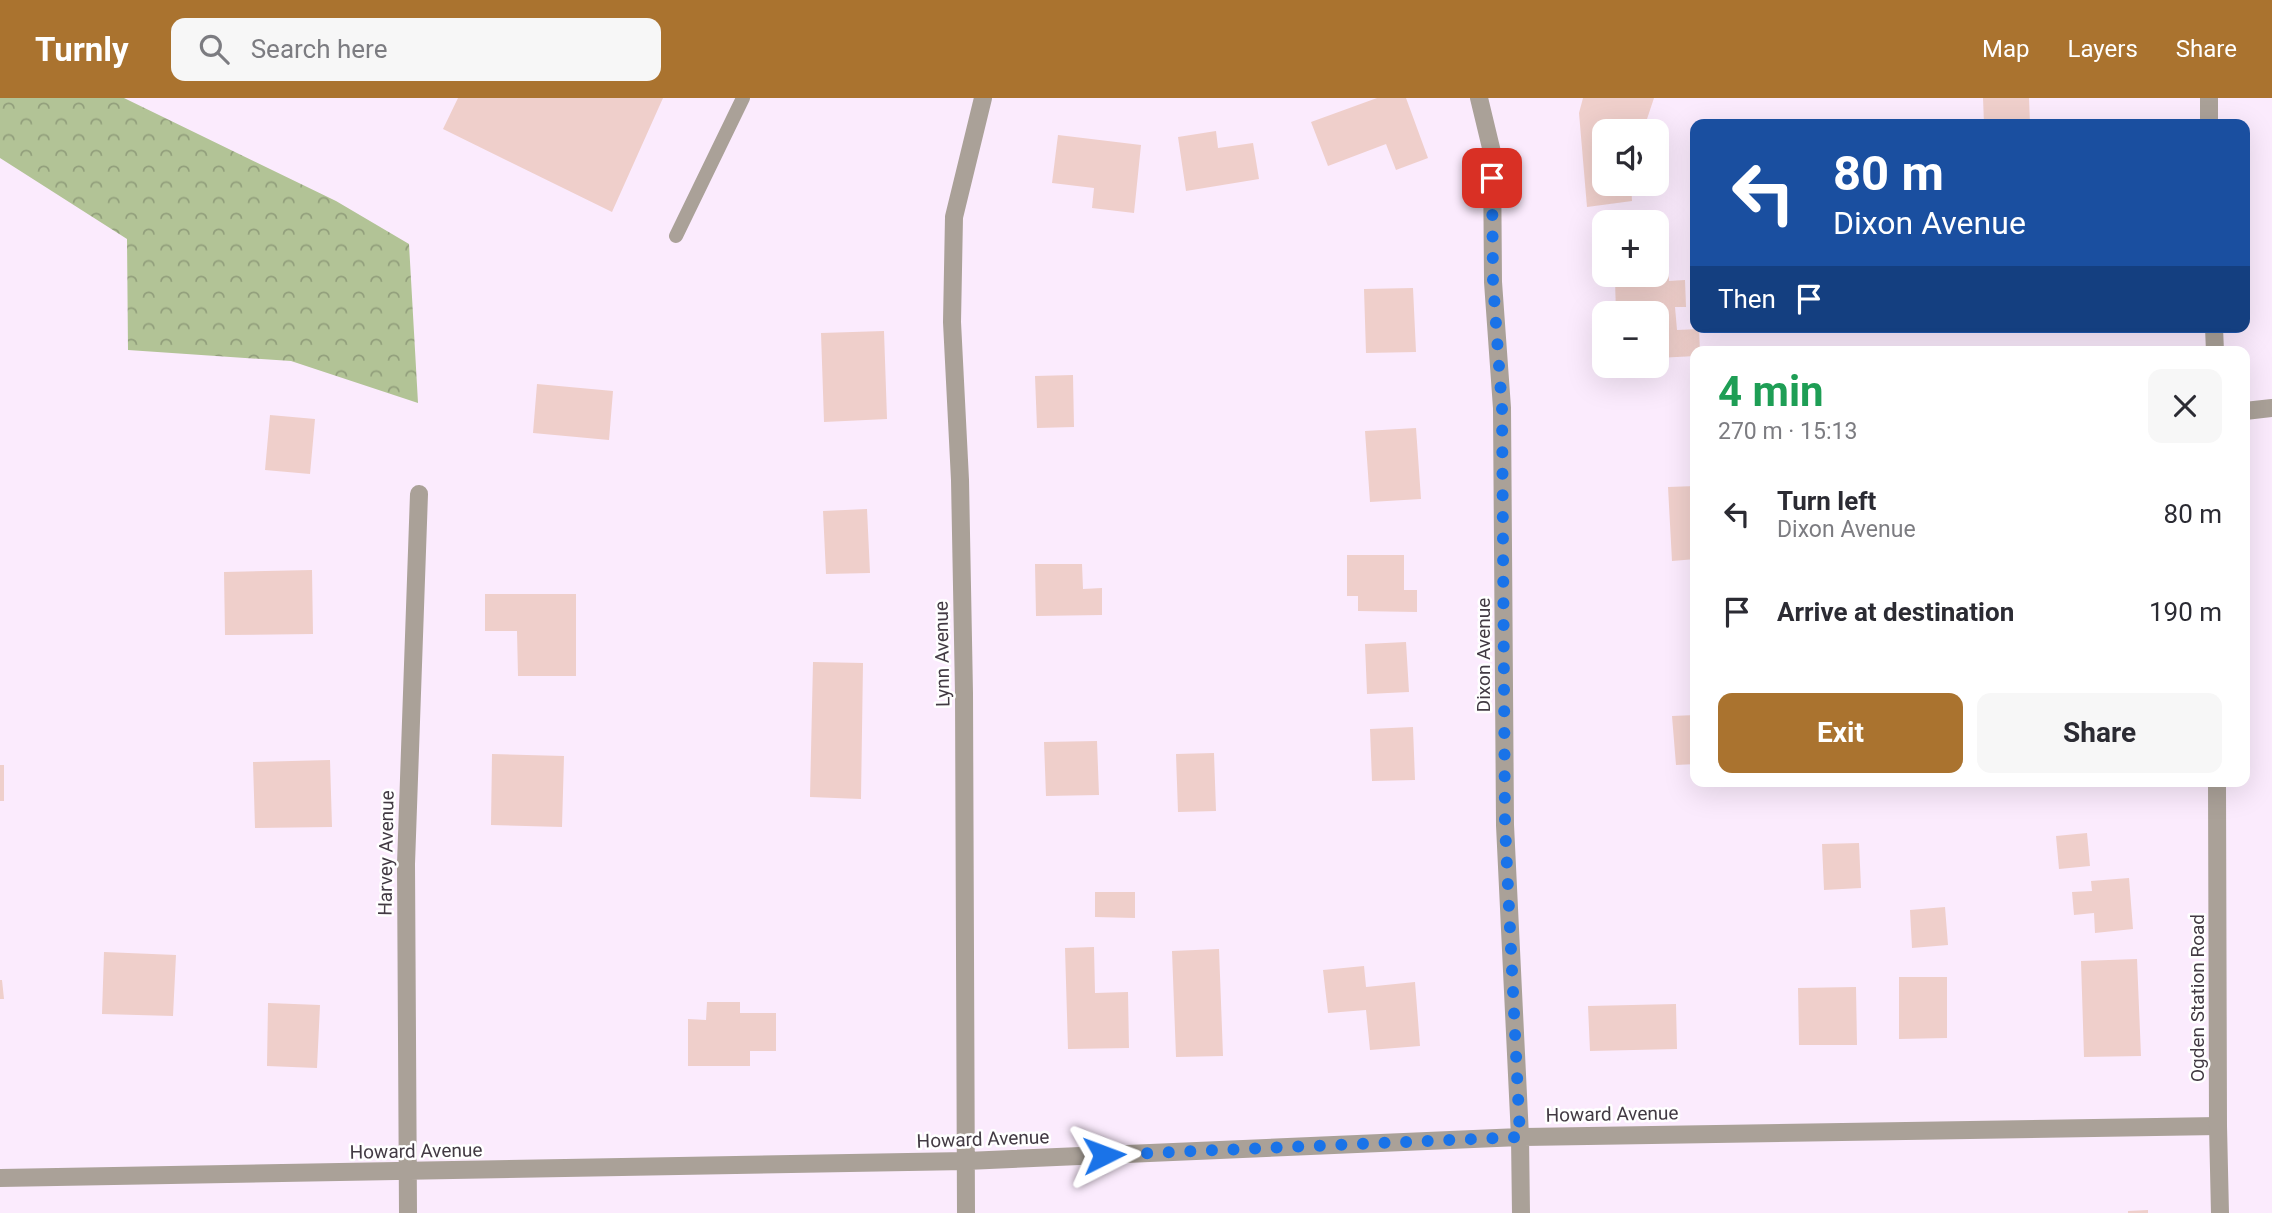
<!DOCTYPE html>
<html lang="en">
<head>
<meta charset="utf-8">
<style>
	body { margin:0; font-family:Roboto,sans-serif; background:#f7f7f7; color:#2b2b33; height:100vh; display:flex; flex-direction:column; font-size:26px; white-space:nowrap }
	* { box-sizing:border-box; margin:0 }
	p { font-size:23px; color:#7c7c81 }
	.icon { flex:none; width:38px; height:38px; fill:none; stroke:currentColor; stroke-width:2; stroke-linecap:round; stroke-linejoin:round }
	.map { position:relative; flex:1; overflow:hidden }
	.details { position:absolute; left:1690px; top:248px; width:560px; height:441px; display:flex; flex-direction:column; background:#fff; border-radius:14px; box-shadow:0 7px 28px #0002 }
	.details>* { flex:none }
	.guide { position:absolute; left:1690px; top:21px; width:560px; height:214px; border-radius:14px; box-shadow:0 7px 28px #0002; background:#1a4fa0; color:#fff; overflow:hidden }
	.tools { position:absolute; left:1592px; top:21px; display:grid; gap:14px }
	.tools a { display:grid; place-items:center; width:77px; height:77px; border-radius:14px; background:#fff; box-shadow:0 7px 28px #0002; font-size:35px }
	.pin { position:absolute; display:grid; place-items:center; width:60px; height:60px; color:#fff; margin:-30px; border-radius:14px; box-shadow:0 4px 10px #0006 }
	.me { position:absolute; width:77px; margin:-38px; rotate:87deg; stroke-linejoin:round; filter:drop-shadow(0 0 5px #0008) }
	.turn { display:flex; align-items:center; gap:24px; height:147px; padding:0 28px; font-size:32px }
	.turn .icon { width:91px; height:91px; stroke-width:2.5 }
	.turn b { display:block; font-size:49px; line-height:60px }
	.then { display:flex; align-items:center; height:66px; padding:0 28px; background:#0003; gap:14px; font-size:26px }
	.round { display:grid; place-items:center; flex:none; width:74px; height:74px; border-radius:14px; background:#f7f7f7 }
	.headline { display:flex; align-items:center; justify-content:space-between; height:119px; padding:0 28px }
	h1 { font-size:42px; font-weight:700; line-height:52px; color:#1e9e55 }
	.action { display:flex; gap:14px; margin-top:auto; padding:14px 28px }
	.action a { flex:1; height:80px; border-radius:14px; background:#aa732f; color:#fff; font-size:28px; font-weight:700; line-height:80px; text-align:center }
	.action a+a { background:#f7f7f7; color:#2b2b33 }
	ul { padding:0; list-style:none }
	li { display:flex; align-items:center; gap:21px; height:98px; padding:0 28px }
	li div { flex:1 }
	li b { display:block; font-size:26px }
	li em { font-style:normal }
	header { display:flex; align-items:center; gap:42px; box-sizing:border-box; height:98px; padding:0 35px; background:#aa732f; color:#fff }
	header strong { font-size:33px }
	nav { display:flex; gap:38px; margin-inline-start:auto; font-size:24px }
	.search { width:490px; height:63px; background:#f7f7f7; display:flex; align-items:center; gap:18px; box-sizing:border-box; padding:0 24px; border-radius:14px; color:#7c7c81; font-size:26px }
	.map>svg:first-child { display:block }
</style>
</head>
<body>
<header>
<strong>Turnly</strong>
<div class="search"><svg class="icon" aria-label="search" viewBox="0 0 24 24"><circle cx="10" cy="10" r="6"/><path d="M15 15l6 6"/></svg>Search here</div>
<nav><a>Map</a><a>Layers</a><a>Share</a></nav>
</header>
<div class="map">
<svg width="2272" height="1115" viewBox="0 0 2272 1115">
	<defs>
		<pattern id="forest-crowns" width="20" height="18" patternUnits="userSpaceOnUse" patternTransform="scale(1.75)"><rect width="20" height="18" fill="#b2c396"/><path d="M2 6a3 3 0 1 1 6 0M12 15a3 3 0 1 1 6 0" fill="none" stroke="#929f7c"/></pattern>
	</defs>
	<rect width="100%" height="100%" fill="#fbebfd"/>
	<path fill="url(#forest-crowns)" d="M0 0H124L336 103 409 146 418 305 291 263 128 252 127 141 0 60Z"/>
	<path fill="#efcfcb" d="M458 0H663L612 114 443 31Z
		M1377 0H1406L1428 60 1396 72 1386 46 1328 68 1311 24Z
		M1583 0H1654L1643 33H1605V86H1631L1632 103 1587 109 1579 15Z
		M1983 0H2029L2030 26H1984Z
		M1216 33 1218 50 1253 45 1259 81 1186 93 1178 39Z
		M1058 37 1141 47 1134 115 1092 110 1094 90 1052 85Z
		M1657 130H1666L1669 183 1685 182 1686 209H1675L1677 232 1699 231 1700 254H1696V258L1657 260V215H1616L1615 182 1626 181V177H1657Z
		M1413 190 1416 254 1366 255 1364 191Z
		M884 233 887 321 824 324 821 235Z
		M2065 248V254H2021V249Z
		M1073 277 1074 329 1037 330 1035 278Z
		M537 286 613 293 609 342 533 335Z
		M270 317 315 321 310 376 265 372Z
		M1416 330 1421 401 1370 404 1365 333Z
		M1696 388V461L1672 463 1668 389Z
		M867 411 870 475 826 476 823 413Z
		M1347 457H1404V492H1417V514L1358 513V498H1347Z
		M1035 466H1082L1083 491 1102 490V517L1036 518Z
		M312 472 313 536 225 537 224 474Z
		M485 496H576V578H518L517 533H485Z
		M1406 544 1409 594 1367 596 1365 546Z
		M813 564 863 565 861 701 810 699Z
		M1696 617V666L1676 667 1672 618Z
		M1413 629 1415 682 1372 683 1370 631Z
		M1097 643 1099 697 1046 698 1044 644Z
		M1214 655 1216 713 1178 714 1176 656Z
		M492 656 564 658 562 729 491 727Z
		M330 662 332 729 255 730 253 664Z
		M0 667H4V703H0Z
		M2080 684H2099V686L2080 687Z
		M2087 735 2090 768 2059 771 2056 738Z
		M1859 745 1861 790 1824 792 1822 746Z
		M2129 780 2133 831 2095 835 2094 815 2074 817 2072 794 2092 793 2091 783Z
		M1095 794H1135V820L1095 819Z
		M1945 809 1948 847 1912 850 1910 812Z
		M1094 849 1095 895 1128 894 1129 950 1068 951 1065 850Z
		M1219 851 1223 958 1176 959 1172 853Z
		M104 854 176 857 173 918 102 916Z
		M2137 861 2141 958 2084 959 2081 863Z
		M1364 868 1366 889 1415 884 1420 948 1370 952 1366 912 1328 915 1323 872Z
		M1899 879H1947V940L1899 941Z
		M0 882H2L4 901H0Z
		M1856 889 1857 947H1799L1798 890Z
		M707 904H740V915H776V953H750V968H688V921L706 922Z
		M268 905 320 907 317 970 267 968Z
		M1676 906 1677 951 1590 953 1588 908Z
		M2148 1112V1115H2128V1113Z"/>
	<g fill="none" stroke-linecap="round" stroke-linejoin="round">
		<path stroke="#aaa198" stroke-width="14" d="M676 138 743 0"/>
		<path stroke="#aaa198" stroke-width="18" d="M1479 0 1492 54 1493 184 1502 310 1505 727 1520 1039 1521 1115
			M0 1080 966 1063 1520 1039 2218 1028
			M408 1115 406 766 419 396
			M966 1115 964 595 960 382 952 224 954 119 983 0"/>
		<path stroke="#aaa198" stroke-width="18" d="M2209 0V26
			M2214 229 2215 254
			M2245 313 2272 310
			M2217 684 2218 1028 2220 1115"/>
	</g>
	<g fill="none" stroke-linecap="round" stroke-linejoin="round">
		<path stroke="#1a73e8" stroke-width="12" stroke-dasharray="0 21.6" d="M1104 1057 1520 1039 1505 727 1502 310 1493 184 1492 80"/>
	</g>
	<g text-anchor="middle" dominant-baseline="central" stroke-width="5" stroke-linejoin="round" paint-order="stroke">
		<g font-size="19" fill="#423a43" stroke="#fff">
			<text transform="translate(942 556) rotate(-91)">Lynn Avenue</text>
			<text transform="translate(1483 557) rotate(-90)">Dixon Avenue</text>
			<text transform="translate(386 755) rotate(-89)">Harvey Avenue</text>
			<text transform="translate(2197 900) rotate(-90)">Ogden Station Road</text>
			<text transform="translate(1612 1016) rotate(-1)">Howard Avenue</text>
			<text transform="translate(983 1041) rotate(-2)">Howard Avenue</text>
			<text transform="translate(416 1053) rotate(-1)">Howard Avenue</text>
		</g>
	</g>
</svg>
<div class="tools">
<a><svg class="icon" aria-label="sound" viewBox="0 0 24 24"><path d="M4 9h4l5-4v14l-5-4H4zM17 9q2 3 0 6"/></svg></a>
<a>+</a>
<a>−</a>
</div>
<div class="pin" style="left:1492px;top:80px;background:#d93025"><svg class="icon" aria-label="arrive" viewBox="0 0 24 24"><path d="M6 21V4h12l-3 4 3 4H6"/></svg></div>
<svg class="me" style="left:1104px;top:1057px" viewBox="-20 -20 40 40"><path d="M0-17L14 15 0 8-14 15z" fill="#1a73e8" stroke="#fff" stroke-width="4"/></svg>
<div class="guide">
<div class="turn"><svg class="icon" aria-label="left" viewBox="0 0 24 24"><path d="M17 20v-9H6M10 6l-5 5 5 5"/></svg><div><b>80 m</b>Dixon Avenue</div></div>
<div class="then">Then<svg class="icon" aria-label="arrive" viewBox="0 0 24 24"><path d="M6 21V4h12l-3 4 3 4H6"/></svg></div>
</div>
<section class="details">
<div class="headline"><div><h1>4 min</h1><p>270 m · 15:13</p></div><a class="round"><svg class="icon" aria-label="close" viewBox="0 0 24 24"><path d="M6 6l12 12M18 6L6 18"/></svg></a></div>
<ul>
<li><svg class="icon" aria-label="left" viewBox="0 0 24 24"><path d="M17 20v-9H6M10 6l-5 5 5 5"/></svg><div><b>Turn left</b><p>Dixon Avenue</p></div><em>80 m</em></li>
<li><svg class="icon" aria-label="arrive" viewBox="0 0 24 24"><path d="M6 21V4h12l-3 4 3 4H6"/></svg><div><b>Arrive at destination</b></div><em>190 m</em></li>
</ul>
<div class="action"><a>Exit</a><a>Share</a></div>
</section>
</div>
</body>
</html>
